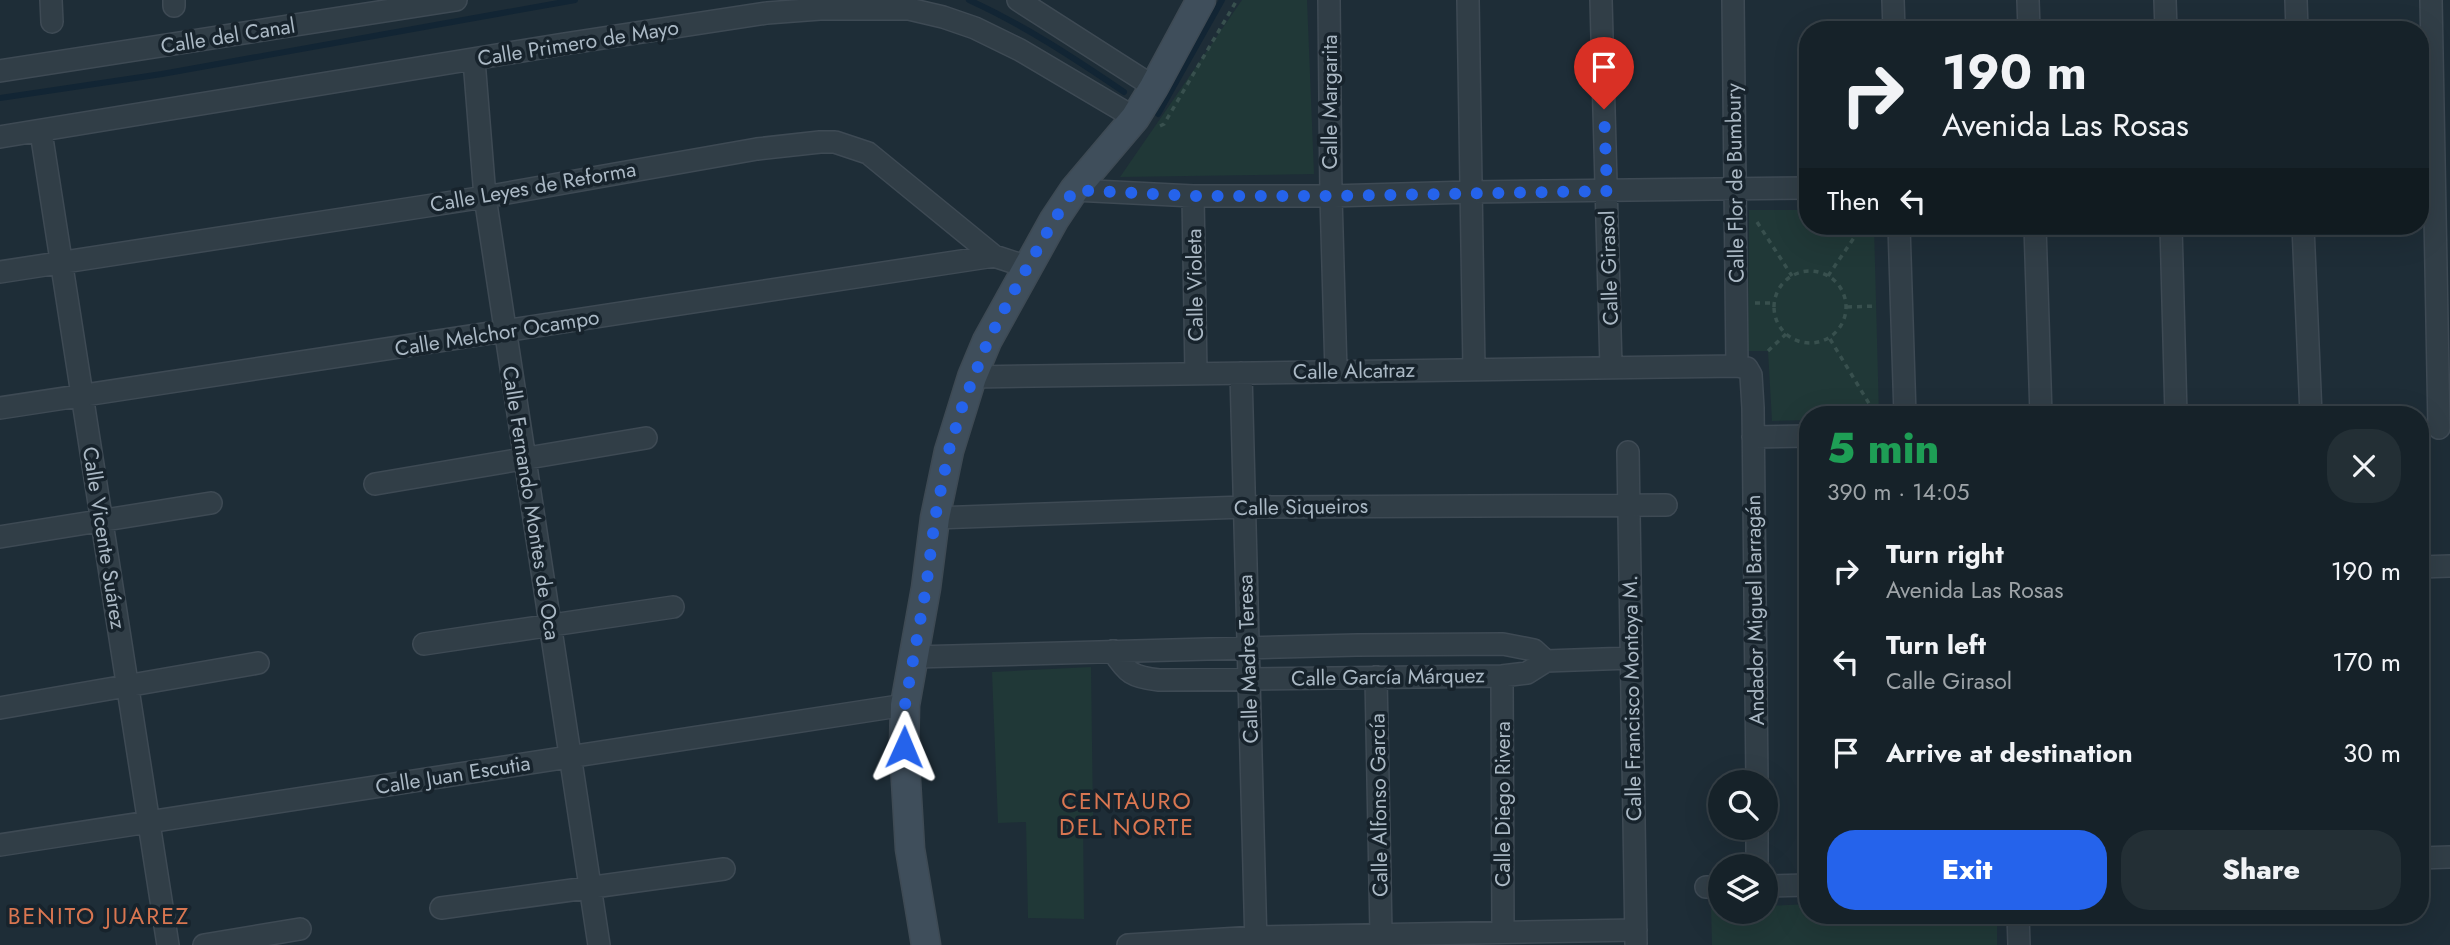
<!DOCTYPE html>
<html lang="en">
<head>
<meta charset="utf-8">
<style>
	body { margin:0; font-family:Jost,sans-serif; background:#232f35; color:#f1f3f6; height:100vh; display:flex; flex-direction:column; font-size:26px; white-space:nowrap }
	* { box-sizing:border-box; margin:0 }
	p { font-size:23px; color:#9ea4a8 }
	.icon { flex:none; width:38px; height:38px; fill:none; stroke:currentColor; stroke-width:2; stroke-linecap:round; stroke-linejoin:round }
	.map { position:relative; flex:1; overflow:hidden }
	.sheet { position:absolute; left:1799px; top:406px; width:630px; height:518px; display:flex; flex-direction:column; background:#162229; border-radius:28px; box-shadow:0 7px 28px #0002,0 0 0 2px #353f46 }
	.sheet>* { flex:none }
	.top-card { position:absolute; left:1799px; top:21px; width:630px; height:214px; border-radius:28px; box-shadow:0 7px 28px #0002,0 0 0 2px #353f46; background:#162229; color:#f1f3f6; overflow:hidden }
	.controls { position:absolute; left:1708px; top:770px; display:grid; gap:14px }
	.controls a { display:grid; place-items:center; width:70px; height:70px; border-radius:50%; background:#162229; box-shadow:0 7px 28px #0002,0 0 0 2px #353f46; font-size:35px }
	.pin { position:absolute; display:grid; place-items:center; width:60px; height:60px; color:#fff; margin:-72px -30px; border-radius:50% 50% 50% 0; rotate:-45deg; box-shadow:0 0 7px #0007 }
	.pin .icon { rotate:45deg }
	.me { position:absolute; width:77px; margin:-38px; rotate:1deg; stroke-linejoin:round; filter:drop-shadow(0 0 5px #0008) }
	.turn { display:flex; align-items:center; gap:24px; height:147px; padding:0 28px; font-size:32px }
	.turn .icon { width:91px; height:91px; stroke-width:2.5 }
	.turn b { display:block; font-size:49px; line-height:60px }
	.then { display:flex; align-items:center; height:66px; padding:0 28px; background:#0003; gap:14px; font-size:26px }
	.round { display:grid; place-items:center; flex:none; width:74px; height:74px; border-radius:28px; background:#232f35 }
	.headline { display:flex; align-items:center; justify-content:space-between; height:119px; padding:0 28px }
	h1 { font-size:42px; font-weight:800; line-height:52px; color:#1e9e55 }
	.action { display:flex; gap:14px; margin-top:auto; padding:14px 28px }
	.action a { flex:1; height:80px; border-radius:28px; background:#2563eb; color:#fff; font-size:28px; font-weight:800; line-height:80px; text-align:center }
	.action a+a { background:#232f35; color:#f1f3f6 }
	ul { padding:0; list-style:none }
	li { display:flex; align-items:center; gap:21px; height:91px; padding:0 28px }
	li div { flex:1 }
	li b { display:block; font-size:26px }
	li em { font-style:normal }
	.map>svg:first-child { display:block }
</style>
</head>
<body>
<div class="map">
<svg width="2450" height="945" viewBox="0 0 2450 945">
	<rect width="100%" height="100%" fill="#1e2d37"/>
	<path fill="#203837" d="M1242 0H1307L1314 174 1120 177Z
		M1749 210H1808V226H1874L1879 415H1808V420L1772 421 1768 351H1748Z
		M1091 667 1093 817 1083 818 1084 919 1028 918 1026 822 998 823 992 672Z
		M1808 904V915H1997V945H1712L1711 907H1720V912H1766V906Z"/>
	<g fill="none" stroke-linecap="round" stroke-linejoin="round">
		<path stroke="#122534" stroke-width="6" d="M969 0C1024 25 1074 58 1124 92
			M0 98 162 74 575 0
			M1158 114 1222 0"/>
		<g stroke="#3e4a54" stroke-width="24">
			<path id="street" d="M51 0 52 22
				M174 0V6
				M1018 0 1154 87
				M1329 0 1331 196 1336 372
				M1468 0 1474 369
				M1601 0 1611 367
				M1733 0 1737 366
				M1893 0 1894 30
				M2028 0 2029 30
				M2165 0 2166 30
				M2296 0 2297 30
				M2431 0 2439 428
				M474 60 485 197 599 945
				M0 71 456 0
				M41 132 168 945
				M0 137 564 44 767 13 820 9H909L943 17 975 28 1020 50 1135 118
				M1074 190 1193 196H1331L1471 192 1808 188
				M1193 196 1196 373
				M1899 226 1905 415
				M2035 226 2041 415
				M2171 226 2176 415
				M2303 226 2311 415
				M0 272 485 197 757 149 820 142H835L868 153 994 256 1028 267
				M1241 373 1256 945
				M972 377 1737 366 1747 368 1751 375 1753 408 1757 782
				M0 408 994 256
				M1753 437 1808 436
				M1628 452 1636 943
				M375 484 646 438
				M935 518 1244 507 1666 505
				M0 537 211 503
				M2420 567 2450 566
				M424 644 673 607
				M1113 651C1127 673 1132 677 1159 680L1502 676 1527 673 1546 661 1631 658
				M914 657 1357 645 1503 644 1534 650 1546 661
				M1502 676 1503 932
				M1376 677 1381 933
				M0 708 258 663
				M1757 828V866
				M0 845 905 705
				M2420 858 2450 857
				M1766 886 1808 885
				M1706 887H1720
				M441 908 724 869
				M2018 915 2019 945
				M204 945 300 929
				M1128 945 1256 937 1636 930"/>
		</g>
		<g stroke="#3e4a54" stroke-width="31">
			<path id="secondary" d="M926 945 910 849 904 747 905 705 926 588 935 518 949 451 972 377 987 341 1054 220 1074 190 1135 118 1154 87 1201 0"/>
		</g>
		<path stroke="#38504e" stroke-width="3.5" stroke-dasharray="5 5" stroke-linecap="butt" d="M1160 126 1164 124 1237 0
			M1757 222 1792 276
			M1774 307a36 36 0 1 1 72 0a36 36 0 1 1-72 0Z
			M1828 276 1862 226
			M1755 303H1774
			M1847 307 1876 306
			M1830 339 1876 415
			M1768 351 1786 334"/>
		<use href="#street" stroke="#313e47" stroke-width="21"/>
		<use href="#secondary" stroke="#3f4e5b" stroke-width="28"/>
	</g>
	<g fill="none" stroke-linecap="round" stroke-linejoin="round">
		<path stroke="#2563eb" stroke-width="12" stroke-dasharray="0 21.6" d="M904 747 905 705 926 588 935 518 949 450 963 404 988 341 1010 298 1054 220 1074 190 1194 196H1331L1607 191 1604 109"/>
	</g>
	<g text-anchor="middle" dominant-baseline="central" stroke-width="7" stroke-linejoin="round" paint-order="stroke">
		<g font-size="21" fill="#abb9c5" stroke="#17232c">
			<text transform="translate(228 36) rotate(-9)">Calle del Canal</text>
			<text transform="translate(578 43) rotate(-9)">Calle Primero de Mayo</text>
			<text transform="translate(1330 102) rotate(-90)">Calle Margarita</text>
			<text transform="translate(1735 183) rotate(-91)">Calle Flor de Bumbury</text>
			<text transform="translate(533 187) rotate(-10)">Calle Leyes de Reforma</text>
			<text transform="translate(1609 268) rotate(-92)">Calle Girasol</text>
			<text transform="translate(1195 285) rotate(-91)">Calle Violeta</text>
			<text transform="translate(497 333) rotate(-9)">Calle Melchor Ocampo</text>
			<text transform="translate(1354 371) rotate(-1)">Calle Alcatraz</text>
			<text transform="translate(531 503) rotate(81)">Calle Fernando Montes de Oca</text>
			<text transform="translate(1301 507) rotate(-1)">Calle Siqueiros</text>
			<text transform="translate(104 538) rotate(81)">Calle Vicente Suárez</text>
			<text transform="translate(1755 610) rotate(-91)">Andador Miguel Barragán</text>
			<text transform="translate(1248 659) rotate(-92)">Calle Madre Teresa</text>
			<text transform="translate(1388 677) rotate(-1)">Calle García Márquez</text>
			<text transform="translate(1632 698) rotate(-91)">Calle Francisco Montoya M.</text>
			<text transform="translate(453 775) rotate(-9)">Calle Juan Escutia</text>
			<text transform="translate(1503 804) rotate(-90)">Calle Diego Rivera</text>
			<text transform="translate(1379 805) rotate(-91)">Calle Alfonso García</text>
		</g>
		<g font-size="23" letter-spacing="2" fill="#d97651" stroke="#17232c">
			<text x="1127" y="801">CENTAURO<tspan x="1127" dy="26">DEL NORTE</tspan></text>
			<text x="99" y="916">BENITO JUAREZ</text>
		</g>
	</g>
</svg>
<div class="controls">
<a><svg class="icon" aria-label="search" viewBox="0 0 24 24"><circle cx="10" cy="10" r="6"/><path d="M15 15l6 6"/></svg></a>
<a><svg class="icon" aria-label="layers" viewBox="0 0 24 24"><path d="M12 4l9 5-9 5-9-5zM3 14l9 5 9-5"/></svg></a>
</div>
<div class="pin" style="left:1604px;top:109px;background:#d93025"><svg class="icon" aria-label="arrive" viewBox="0 0 24 24"><path d="M6 21V4h12l-3 4 3 4H6"/></svg></div>
<svg class="me" style="left:904px;top:747px" viewBox="-20 -20 40 40"><path d="M0-17L14 15 0 8-14 15z" fill="#2563eb" stroke="#fff" stroke-width="4"/></svg>
<div class="top-card">
<div class="turn"><svg class="icon" aria-label="right" viewBox="0 0 24 24"><path d="M7 20v-9h11M14 6l5 5-5 5"/></svg><div><b>190 m</b>Avenida Las Rosas</div></div>
<div class="then">Then<svg class="icon" aria-label="left" viewBox="0 0 24 24"><path d="M17 20v-9H6M10 6l-5 5 5 5"/></svg></div>
</div>
<section class="sheet">
<div class="headline"><div><h1>5 min</h1><p>390 m · 14:05</p></div><a class="round"><svg class="icon" aria-label="close" viewBox="0 0 24 24"><path d="M6 6l12 12M18 6L6 18"/></svg></a></div>
<ul>
<li><svg class="icon" aria-label="right" viewBox="0 0 24 24"><path d="M7 20v-9h11M14 6l5 5-5 5"/></svg><div><b>Turn right</b><p>Avenida Las Rosas</p></div><em>190 m</em></li>
<li><svg class="icon" aria-label="left" viewBox="0 0 24 24"><path d="M17 20v-9H6M10 6l-5 5 5 5"/></svg><div><b>Turn left</b><p>Calle Girasol</p></div><em>170 m</em></li>
<li><svg class="icon" aria-label="arrive" viewBox="0 0 24 24"><path d="M6 21V4h12l-3 4 3 4H6"/></svg><div><b>Arrive at destination</b></div><em>30 m</em></li>
</ul>
<div class="action"><a>Exit</a><a>Share</a></div>
</section>
</div>
</body>
</html>
